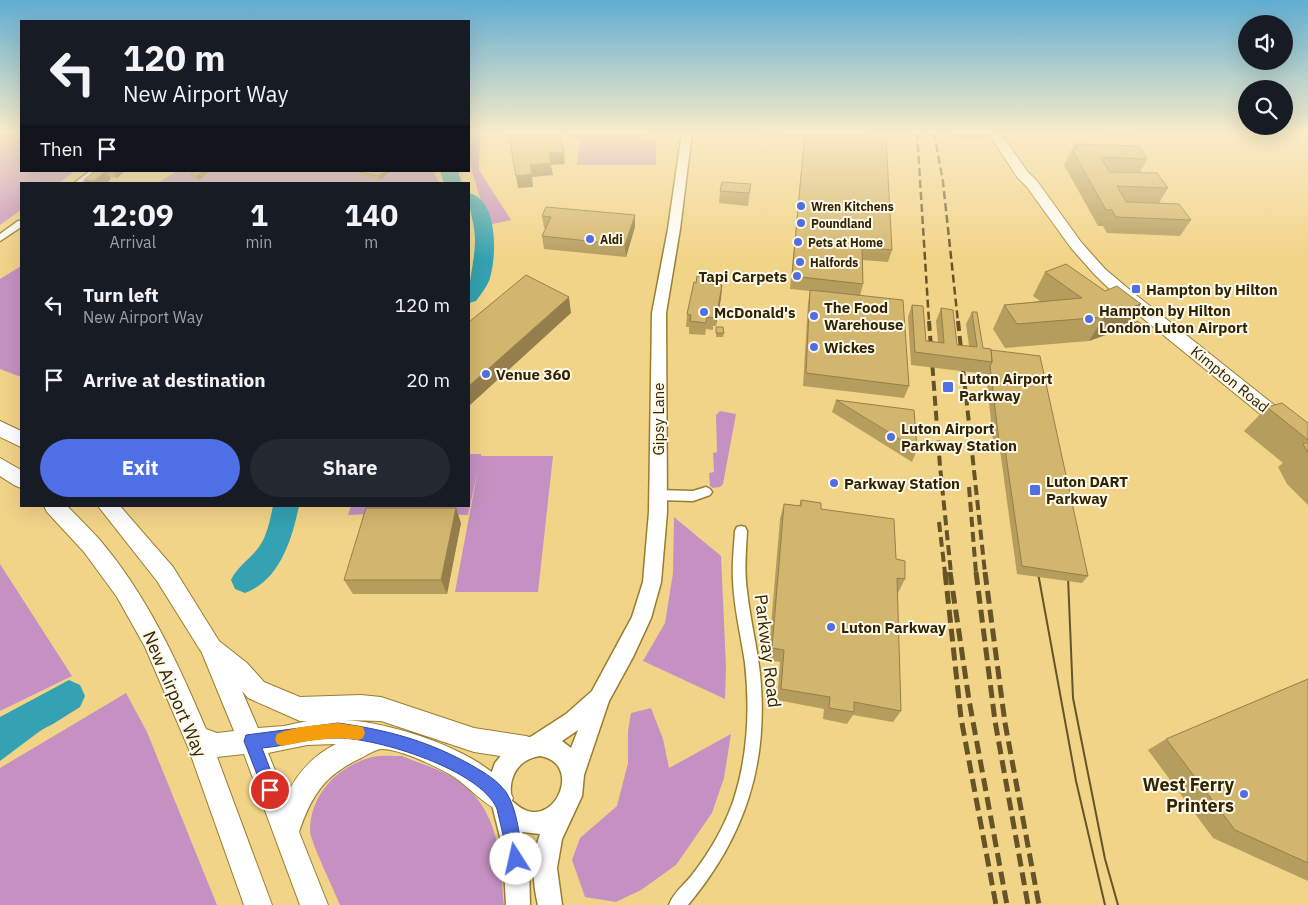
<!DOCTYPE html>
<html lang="en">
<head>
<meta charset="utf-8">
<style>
	body { margin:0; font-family:"IBM Plex Sans",sans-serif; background:#242831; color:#f1f3f6; height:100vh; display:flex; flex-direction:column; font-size:19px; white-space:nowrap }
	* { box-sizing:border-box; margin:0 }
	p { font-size:16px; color:#9ea1a6 }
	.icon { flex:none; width:28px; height:28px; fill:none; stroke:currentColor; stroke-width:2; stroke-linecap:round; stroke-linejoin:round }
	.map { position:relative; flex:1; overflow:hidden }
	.details { position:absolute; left:20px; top:182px; width:450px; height:325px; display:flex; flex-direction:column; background:#171b24; border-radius:0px; box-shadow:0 5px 20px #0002 }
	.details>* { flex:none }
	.banner { position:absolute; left:20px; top:20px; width:450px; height:152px; border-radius:0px; box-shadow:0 5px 20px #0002; background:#171b24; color:#f1f3f6; overflow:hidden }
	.fabs { position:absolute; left:1238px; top:15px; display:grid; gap:10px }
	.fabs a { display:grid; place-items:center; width:55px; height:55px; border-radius:50%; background:#171b24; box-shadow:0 5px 20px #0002; font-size:25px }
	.pin { position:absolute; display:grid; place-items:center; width:42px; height:42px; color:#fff; margin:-21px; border:2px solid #fff; border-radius:50%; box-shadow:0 1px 5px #0007 }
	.me { position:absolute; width:55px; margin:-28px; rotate:350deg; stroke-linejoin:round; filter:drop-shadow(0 0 4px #0008) }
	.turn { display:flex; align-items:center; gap:18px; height:105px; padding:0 20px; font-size:22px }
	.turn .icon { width:65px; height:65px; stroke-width:2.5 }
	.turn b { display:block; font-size:35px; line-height:42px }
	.then { display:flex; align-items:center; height:48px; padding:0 20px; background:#0003; gap:10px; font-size:19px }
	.eta { display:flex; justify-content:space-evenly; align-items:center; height:85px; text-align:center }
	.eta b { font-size:30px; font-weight:700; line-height:35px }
	.primary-button { display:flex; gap:10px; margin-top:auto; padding:10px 20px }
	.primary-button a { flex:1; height:58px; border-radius:30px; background:#4f70e5; color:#fff; font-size:20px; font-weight:700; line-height:58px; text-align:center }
	.primary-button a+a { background:#242831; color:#f1f3f6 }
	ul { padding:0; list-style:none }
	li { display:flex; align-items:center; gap:15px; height:75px; padding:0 20px }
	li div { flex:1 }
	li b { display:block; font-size:19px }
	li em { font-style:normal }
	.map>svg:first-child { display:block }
</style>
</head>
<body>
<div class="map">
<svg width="1308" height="905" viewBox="0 0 1308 905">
	<rect width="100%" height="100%" fill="#f2d488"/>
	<path fill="#c591c2" d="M0 132H21V171H75L58 184H21V210L0 225Z
		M469 132H480L479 170 511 220 488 225 469 161Z
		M569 132H644L643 139 596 140H656V165H577L580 140H568Z
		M177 171H433L440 184H156Z
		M21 266V377L0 369V279Z
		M720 411 736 414 723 484 720 487 713 488 710 486 709 473 714 472 713 453 717 452 716 415Z
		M469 454H481V456H553L538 592H455L478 469 468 515 390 513 348 515 351 506H469Z
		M674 517 721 556 726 667 725 699 643 661 665 623 673 573Z
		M0 564 72 676 0 711Z
		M126 693 147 732 217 905H0V768Z
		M651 708 663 739 669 768 731 734 724 778 712 813 676 865 641 890 616 902 585 897 572 860 580 838 617 806 628 763V731L631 713Z
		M402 756C418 763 437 768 452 777 500 806 500 855 504 905H340C335 892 310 841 310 831 310 794 338 766 372 757 381 755 393 756 402 756Z"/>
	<path fill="#34a2b2" d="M55 696 64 713 0 761V721Z"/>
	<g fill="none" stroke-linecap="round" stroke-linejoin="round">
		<path fill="#34a2b2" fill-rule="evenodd" d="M440 171H458L462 184H444Z
			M469 193C499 200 497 258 489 281 486 288 481 294 476 301L469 303C468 281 475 261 475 240 475 223 468 209 469 193Z
			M273 506H299C292 539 280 580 245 593L235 589 231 580C237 567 250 559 259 547 267 536 270 520 273 506Z
			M69 680 80 685 85 696 80 707 53 724 0 751V717Z"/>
		<g stroke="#997d2f" stroke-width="3">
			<path id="minor" d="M90 171H99L82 184H73Z
				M18 221H21V227L0 241V234Z
				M706 487 710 489 712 492 710 495 693 501 658 500 654 498 652 495 654 492 658 490 693 491Z
				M741 526 745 527 747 531C746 551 744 571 747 591 750 619 757 646 760 674 769 763 745 837 688 905H669C673 893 684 885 692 875 709 853 725 826 734 799 748 755 750 708 745 663 741 636 734 608 733 580 732 564 734 547 735 531L737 527Z"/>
		</g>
		<g stroke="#997d2f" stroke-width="3">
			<path id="secondary" d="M682 132H692L680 229 666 313 667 512 661 582 651 618 633 657 609 701 584 775 582 796 562 839 557 868 562 905H538C532 881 532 857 540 834L522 832 529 865 530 905H506L503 849 488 789 489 780 495 763 507 748 532 736 566 714 592 691 632 617 643 582 649 512 652 313 668 229ZM578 730 571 748 562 741ZM540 756C582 763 557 824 525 810 520 808 516 804 512 801 507 779 517 759 540 756Z"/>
		</g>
		<g stroke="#997d2f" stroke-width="2">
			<path id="trunk" d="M988 132H1000L1027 171 1037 181 1081 242 1105 269 1136 295 1308 432V449L1301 447 1124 303 1095 275 1071 248 1027 187 1017 177Z
				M0 421 21 431V447L0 437Z
				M0 458 21 470V488L14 485 0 476Z
				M44 506H67C78 517 89 528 99 539 147 595 178 663 206 729L217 733 234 731 202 653 157 581 98 506H120L173 567 219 641 247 663 264 682 300 697 361 695 381 697 474 728 526 736 535 739 538 748 535 757 526 760 474 752 381 721 345 720C390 722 494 753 513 798L509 807 500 811C483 804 469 787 454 777 438 767 400 749 382 749 376 749 367 755 361 758 325 775 312 794 299 832L328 905H300L244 754 217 757 272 905H244L188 747 145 647 117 597 84 552 47 512ZM242 691 248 698 300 721H307L284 726 258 728ZM336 744C312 756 297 773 286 797L268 753 307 745Z"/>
		</g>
		<use href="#minor" fill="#fff" fill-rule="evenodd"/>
		<use href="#secondary" fill="#fff" fill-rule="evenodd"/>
		<use href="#trunk" fill="#fff" fill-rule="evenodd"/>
		<path stroke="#655427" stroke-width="2" d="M1038 573 1076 781 1105 905
			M1068 577 1073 698 1105 859 1118 905"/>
		<path stroke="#655427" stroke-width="2.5" stroke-dasharray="8 4" stroke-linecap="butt" d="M917 132 929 322
			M934 132 943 182 958 322"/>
		<path stroke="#655427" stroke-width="4" stroke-dasharray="10 5" stroke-linecap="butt" d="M929 321 940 466 951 573
			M958 321 985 573
			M969 487 976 573
			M939 522 945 573"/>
		<path stroke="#655427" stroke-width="5" stroke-dasharray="13 6" stroke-linecap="butt" d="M945 572 961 718 996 905
			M950 572 969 700 1007 905
			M976 572 995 721 1028 905
			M985 572 1005 723 1039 905"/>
	</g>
	<path fill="#b59d5e" d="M752 132H853L852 135 892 250 888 262 863 260V284L860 296 909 386 904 398 803 386 808 303 810 291 790 289 804 137Z
		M959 132H989L987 139 961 140 958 136Z
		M1017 132H1087V133Z
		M1103 132H1133L1131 135 1105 134Z
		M1268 132H1293L1289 137 1276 138Z
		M1075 144 1147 159 1140 173 1168 188 1159 203 1191 220 1180 236 1107 233 1103 226H1098L1064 165 1072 149H1073Z
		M95 171H125L117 178 110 177 111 179 106 184H79L85 182 84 180Z
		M172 171H186L183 174Z
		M197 171 199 180 194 179 191 175Z
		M391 171 380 180 361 176 360 172Z
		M751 184 748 206 719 203 720 191Z
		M542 216 635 227 626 257 544 249 542 236 546 229 544 228Z
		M1045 272 1105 291 1141 304 1125 328 1089 341 1005 348 993 329 1004 305 1040 301 1033 296Z
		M706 284 722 285 721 298 716 326H713V330L706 329 705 335 689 334V327H686L687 314Z
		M912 305 926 341 938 342 936 321 941 308 957 345 969 346 966 324 972 312 983 348 991 350 1088 576 1082 583 1017 574 1000 450 994 449 986 374 911 365 908 317Z
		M1133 321 1147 327 1143 333 1130 325Z
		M716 327 724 333 723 337H716Z
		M836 400 917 450 912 462 832 412Z
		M1267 407 1308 423V505L1287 484 1278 467 1283 463 1244 431Z
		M801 500 821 509 896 559 905 579 898 593H897L901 711 893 722 853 715 847 724 823 719 824 709 777 700 780 662 768 660 780 519 784 504 799 506Z
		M461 523 447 594H353L344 580Z
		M1308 679V881L1213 838 1148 750 1166 739Z"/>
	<path fill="#947f4c" d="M564 152 565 164 551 165 553 175 532 177 533 187 518 188 516 176 530 165 549 153Z
		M106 171 111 179 106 184H95L94 181Z
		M113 171H125L117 178Z
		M203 171H211L199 180 196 176Z
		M385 171H391L380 180 379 176Z
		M635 215V227L626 257 625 245Z
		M722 285 721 298 716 326 717 313Z
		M569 297 571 313 469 406V386Z
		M1141 304 1125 328 1089 341 1104 317Z
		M456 508 461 523 447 594 441 580Z"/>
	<path fill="#d3b66d" stroke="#947f4c" d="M508 132H559L564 152 549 153 551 163 530 165 532 174 516 176Z
		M805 132H818L886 138 892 250 862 247 863 284 792 276Z
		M1075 144 1139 146 1147 159 1101 157 1109 172 1157 173 1168 188 1117 186 1126 202 1179 204 1191 220 1116 217 1112 210H1106L1072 149H1078Z
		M95 171H106L94 181 84 180Z
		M197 171H203L196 176 191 175Z
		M361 171H385L379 176 360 172Z
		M82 182H92L90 184H79Z
		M722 182 751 184 749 193 720 191Z
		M546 207 635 215 625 245 542 236 551 217 542 216Z
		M1066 264 1105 291 1117 286 1141 304 1104 317 1017 324 1004 305 1082 298 1045 272Z
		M526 275 569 297 469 386V322Z
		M697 276 706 277 705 283 722 285 717 313H715L714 318 707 317 706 323 690 321 691 315 687 314 694 282 696 283Z
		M810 290 903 300 909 386 806 373Z
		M912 305 923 306 926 341 944 343 941 308 953 310 957 345 977 347 972 312H977L983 348 991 349 992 362 915 352Z
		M1135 320 1147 327 1146 329 1133 321Z
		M716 327H723L724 333H716Z
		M991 350 1040 356 1088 576 1022 566 1004 442 999 441 990 366 992 362Z
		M836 400 914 410 917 450 882 428Z
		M1282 403 1308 423V440L1267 407Z
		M1308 442V453L1303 444Z
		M801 500 821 503V509L894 519 896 559 905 561V579L897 578 901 711 854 702V712L829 708 830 697 781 689 784 650 772 648 784 504 801 506Z
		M366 508H456L441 580H344Z
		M1308 679V863L1235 830 1166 739Z"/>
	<linearGradient id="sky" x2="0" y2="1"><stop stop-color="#60add2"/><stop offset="0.51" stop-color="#f9ecc9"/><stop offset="1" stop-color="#f9ecc9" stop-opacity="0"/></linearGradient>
	<rect width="1308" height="259" fill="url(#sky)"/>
	<path fill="#4f70e5" stroke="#334995" d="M338 723C388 730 429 741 473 766 485 773 497 780 506 792 518 810 519 838 524 859L521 865 516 867 510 865 497 809C481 770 378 738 338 738 312 737 287 746 262 748L278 790 276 795 270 798 265 795 244 741 246 735Z"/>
	<path fill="#f59e0b" d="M338 723 363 727 365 733 363 738 358 740 338 738 308 741 282 746 277 744 275 739 277 734C296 726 318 725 338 723Z"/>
	<g fill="#4f70e5" stroke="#fef8e9" stroke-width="2">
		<circle cx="801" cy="206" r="5"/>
		<circle cx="801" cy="223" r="5"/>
		<circle cx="590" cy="239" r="5"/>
		<circle cx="798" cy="242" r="5"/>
		<circle cx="800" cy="262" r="5"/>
		<circle cx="797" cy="276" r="5"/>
		<rect x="1131" y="284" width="10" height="10" rx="2.5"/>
		<circle cx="704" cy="312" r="5"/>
		<circle cx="814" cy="316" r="5"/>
		<circle cx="1089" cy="319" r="5"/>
		<circle cx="814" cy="347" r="5"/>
		<circle cx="486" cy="374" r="5"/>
		<rect x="942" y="381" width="12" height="12" rx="2.5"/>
		<circle cx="891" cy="437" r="5"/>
		<circle cx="834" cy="483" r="5"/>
		<rect x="1029" y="484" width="12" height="12" rx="2.5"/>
		<circle cx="831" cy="627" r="5"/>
		<circle cx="1244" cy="794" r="5"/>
	</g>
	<g text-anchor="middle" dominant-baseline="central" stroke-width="4" stroke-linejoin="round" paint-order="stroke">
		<g font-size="12" font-weight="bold" fill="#302403" stroke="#fef8e9" text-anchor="start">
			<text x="811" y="206">Wren Kitchens</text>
			<text x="811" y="223">Poundland</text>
			<text x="600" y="239">Aldi</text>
			<text x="808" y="242">Pets at Home</text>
			<text x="810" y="262">Halfords</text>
		</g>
		<g font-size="15" font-weight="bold" fill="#302403" stroke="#fef8e9" text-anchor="start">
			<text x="787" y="276" text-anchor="end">Tapi Carpets</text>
			<text x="1146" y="289">Hampton by Hilton</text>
			<text x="824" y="307">The Food<tspan x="824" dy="17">Warehouse</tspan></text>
			<text x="1099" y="310">Hampton by Hilton<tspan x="1099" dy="17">London Luton Airport</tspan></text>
			<text x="714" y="312">McDonald's</text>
			<text x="824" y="347">Wickes</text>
			<text x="496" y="374">Venue 360</text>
			<text x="959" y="378">Luton Airport<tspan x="959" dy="17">Parkway</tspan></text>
			<text x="901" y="428">Luton Airport<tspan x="901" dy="17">Parkway Station</tspan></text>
			<text x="1046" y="481">Luton DART<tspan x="1046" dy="17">Parkway</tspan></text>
			<text x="844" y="483">Parkway Station</text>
			<text x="841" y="627">Luton Parkway</text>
		</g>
		<g font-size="15" fill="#302403" stroke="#fef8e9">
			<text transform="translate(1230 379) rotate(39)">Kimpton Road</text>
			<text transform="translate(658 419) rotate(-90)">Gipsy Lane</text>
		</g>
		<g font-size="18" fill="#302403" stroke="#fef8e9">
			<text transform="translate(768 651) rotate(83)">Parkway Road</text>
			<text transform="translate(175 694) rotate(67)">New Airport Way</text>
		</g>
		<g font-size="18" font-weight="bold" fill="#302403" stroke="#fef8e9" text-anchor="end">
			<text x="1234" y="784">West Ferry<tspan x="1234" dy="21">Printers</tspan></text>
		</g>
	</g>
</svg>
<div class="fabs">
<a><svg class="icon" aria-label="sound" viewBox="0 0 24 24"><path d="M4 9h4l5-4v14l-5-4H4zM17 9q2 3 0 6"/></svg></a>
<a><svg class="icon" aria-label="search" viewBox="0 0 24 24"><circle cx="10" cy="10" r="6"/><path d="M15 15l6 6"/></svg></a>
</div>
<div class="pin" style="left:270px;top:790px;background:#d93025"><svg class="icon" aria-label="arrive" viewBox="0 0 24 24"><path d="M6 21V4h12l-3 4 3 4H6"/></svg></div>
<svg class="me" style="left:516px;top:859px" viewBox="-20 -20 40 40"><circle r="19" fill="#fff"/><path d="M0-13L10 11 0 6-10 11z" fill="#4f70e5"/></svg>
<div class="banner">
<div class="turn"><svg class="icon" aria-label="left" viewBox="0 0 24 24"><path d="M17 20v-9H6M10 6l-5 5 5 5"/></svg><div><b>120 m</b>New Airport Way</div></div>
<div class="then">Then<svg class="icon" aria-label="arrive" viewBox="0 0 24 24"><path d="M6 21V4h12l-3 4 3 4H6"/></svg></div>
</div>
<section class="details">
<div class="eta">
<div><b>12:09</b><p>Arrival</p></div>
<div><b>1</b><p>min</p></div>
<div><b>140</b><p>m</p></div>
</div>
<ul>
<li><svg class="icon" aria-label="left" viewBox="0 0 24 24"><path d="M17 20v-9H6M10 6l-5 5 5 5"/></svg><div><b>Turn left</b><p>New Airport Way</p></div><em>120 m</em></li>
<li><svg class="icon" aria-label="arrive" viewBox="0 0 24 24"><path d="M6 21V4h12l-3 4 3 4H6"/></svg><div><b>Arrive at destination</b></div><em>20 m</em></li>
</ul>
<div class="primary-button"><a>Exit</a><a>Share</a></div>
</section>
</div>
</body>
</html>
